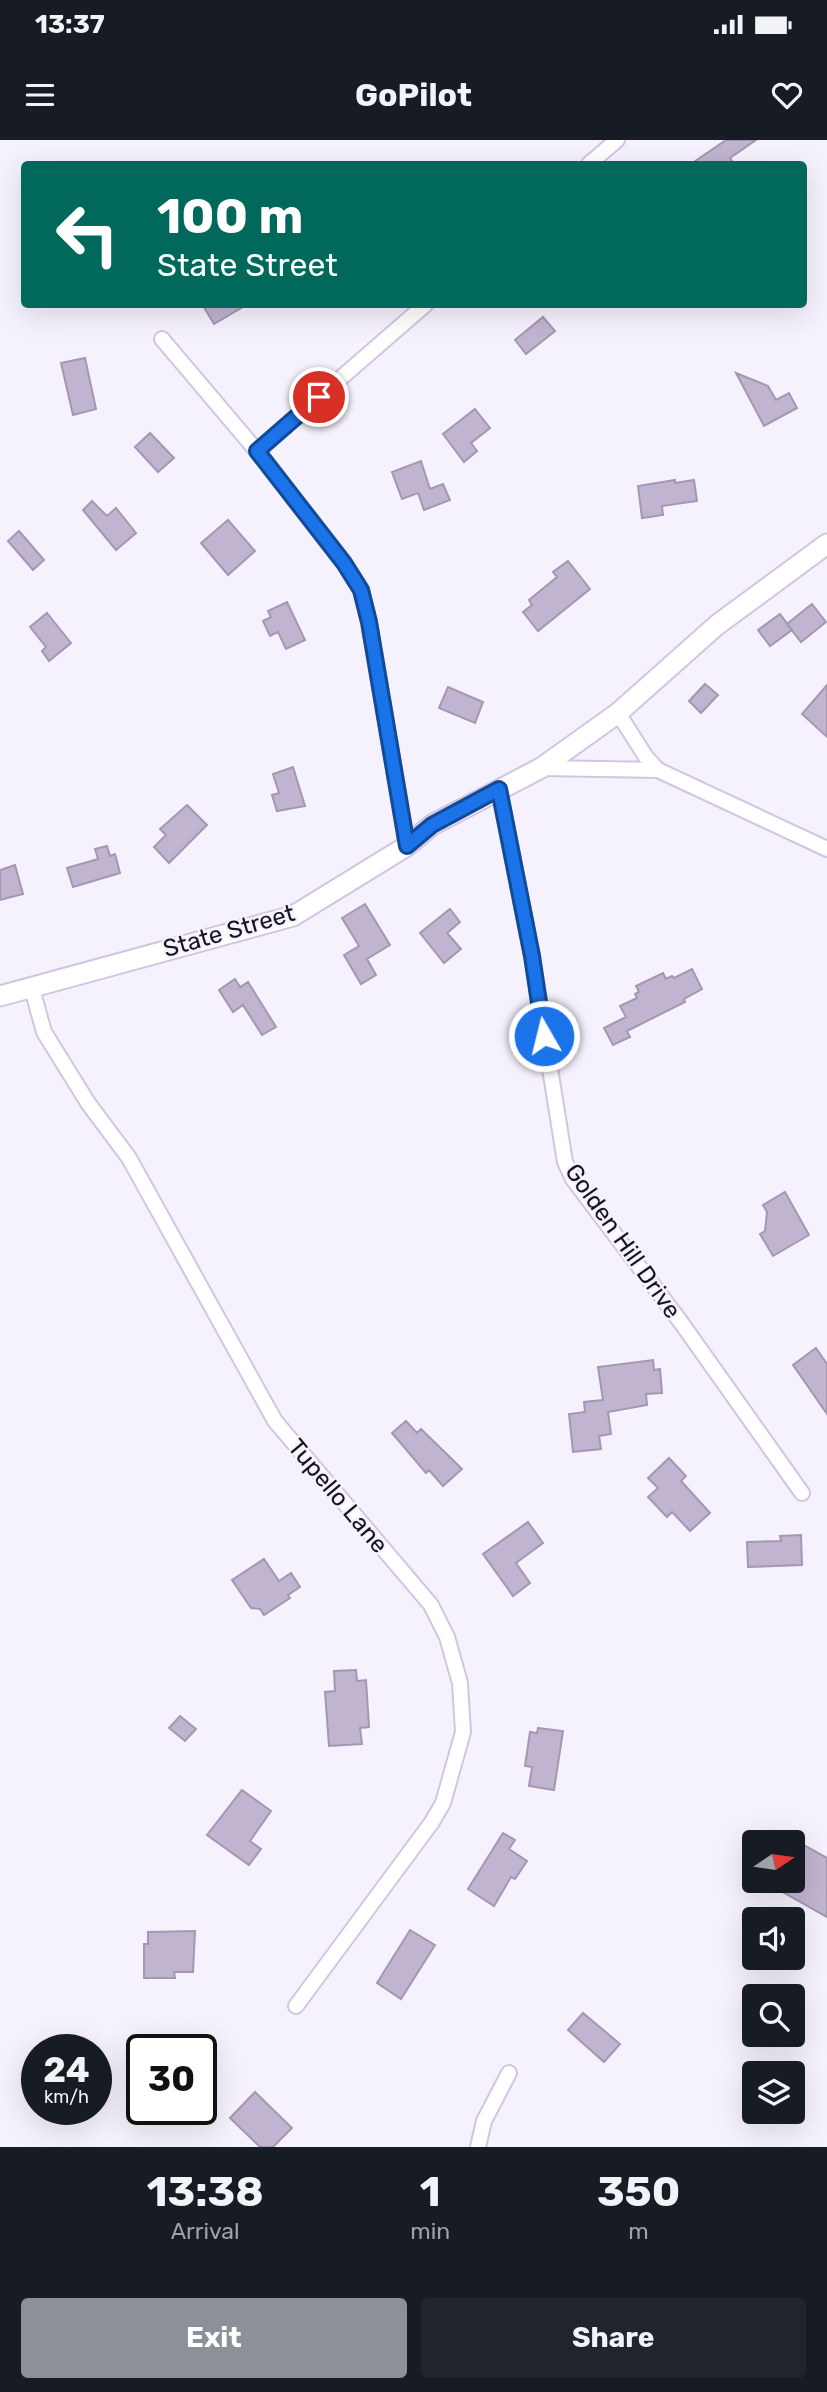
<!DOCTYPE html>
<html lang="en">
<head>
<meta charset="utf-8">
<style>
	body { margin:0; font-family:Rubik,sans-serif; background:#20242c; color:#f1f3f6; height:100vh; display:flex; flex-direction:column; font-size:26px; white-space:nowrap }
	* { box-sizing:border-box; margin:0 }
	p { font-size:23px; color:#9ea1a6 }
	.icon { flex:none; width:38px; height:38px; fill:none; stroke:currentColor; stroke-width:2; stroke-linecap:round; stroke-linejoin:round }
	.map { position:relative; height:2007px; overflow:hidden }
	.details { display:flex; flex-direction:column; background:#171b24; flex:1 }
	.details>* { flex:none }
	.hud { position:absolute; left:21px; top:21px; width:786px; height:147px; border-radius:7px; box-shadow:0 7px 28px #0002; background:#00695c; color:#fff; overflow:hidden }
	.needle { width:46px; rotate:77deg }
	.controls { position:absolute; left:742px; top:1690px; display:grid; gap:14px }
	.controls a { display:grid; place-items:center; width:63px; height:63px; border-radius:7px; background:#171b24; box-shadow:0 7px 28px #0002; font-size:35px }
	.speed { position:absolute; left:21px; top:1894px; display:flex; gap:14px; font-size:35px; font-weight:700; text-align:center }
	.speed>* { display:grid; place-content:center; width:91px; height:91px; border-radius:50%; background:#171b24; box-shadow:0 7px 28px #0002; line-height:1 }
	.speed small { font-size:18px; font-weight:400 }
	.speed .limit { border:4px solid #111; border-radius:10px; background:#fff; color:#111 }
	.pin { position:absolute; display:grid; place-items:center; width:60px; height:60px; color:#fff; margin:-30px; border:4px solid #fff; border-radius:50%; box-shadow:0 2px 7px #0007 }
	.me { position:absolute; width:77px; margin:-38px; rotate:352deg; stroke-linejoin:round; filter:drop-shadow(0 0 5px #0008) }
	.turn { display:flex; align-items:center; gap:24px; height:147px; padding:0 21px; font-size:32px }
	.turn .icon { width:91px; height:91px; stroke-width:2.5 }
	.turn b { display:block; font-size:49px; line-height:60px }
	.eta { display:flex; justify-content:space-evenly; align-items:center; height:119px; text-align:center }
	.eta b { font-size:42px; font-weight:700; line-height:49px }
	.action { display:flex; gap:14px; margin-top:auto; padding:14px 21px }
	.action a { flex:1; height:80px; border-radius:7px; background:#8c9099; color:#fff; font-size:28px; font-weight:700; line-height:80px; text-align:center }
	.action a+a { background:#20242c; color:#f1f3f6 }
	.status { display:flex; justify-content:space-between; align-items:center; height:49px; padding:0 35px; background:#171b24; direction:ltr }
	.status svg { height:19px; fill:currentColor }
	header { display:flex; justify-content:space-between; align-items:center; height:91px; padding:0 21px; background:#171b24; font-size:32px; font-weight:700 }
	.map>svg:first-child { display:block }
</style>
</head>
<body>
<div class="status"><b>13:37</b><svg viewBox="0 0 49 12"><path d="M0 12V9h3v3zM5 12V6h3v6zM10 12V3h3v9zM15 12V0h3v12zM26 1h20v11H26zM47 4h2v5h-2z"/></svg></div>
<header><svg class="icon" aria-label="menu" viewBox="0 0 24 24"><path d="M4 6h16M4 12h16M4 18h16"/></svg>GoPilot<svg class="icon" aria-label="heart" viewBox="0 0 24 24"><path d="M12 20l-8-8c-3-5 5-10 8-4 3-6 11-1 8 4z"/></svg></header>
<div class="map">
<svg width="827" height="2007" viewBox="0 0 827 2007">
	<rect width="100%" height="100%" fill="#f6f2fd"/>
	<path fill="#c0b4d0" stroke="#a397b2" stroke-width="2" d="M726 0H756L730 18 734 24H691Z
		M202 164H248L214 184Z
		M543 177 555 191 526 214 515 200Z
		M85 218 96 269 73 275 61 223Z
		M736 233 768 246 776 260 789 253 797 268 764 286Z
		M475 269 490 288 471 303 477 311 464 322 443 294Z
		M150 293 174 318 158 332 135 307Z
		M421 321 430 349 443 344 450 360 424 370 418 353 402 359 392 332Z
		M675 340V343L694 340 697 361 662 366 663 375 642 378 638 346Z
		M92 361 107 376 116 368 136 393 116 410 83 370Z
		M228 380 255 411 228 435 201 403Z
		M19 391 44 420 33 430 8 401Z
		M568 421 590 449 538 491 523 472 532 465 529 460 557 437 553 432Z
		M287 462 305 500 286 509 278 492 270 496 263 481 271 477 268 471Z
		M812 464 826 482 801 502 787 484Z
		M47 473 71 503 49 521 42 511 46 507 30 487Z
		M780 474 792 490 770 506 758 490Z
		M705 544 718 555 701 573 689 561Z
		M827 545V597L802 574Z
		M448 547 483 562 475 583 439 568Z
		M293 627 305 666 277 671 272 655 279 653 273 634Z
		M187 665 207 685 169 723 154 707 166 695 160 689Z
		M107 706 110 716 115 714 120 733 73 747 67 728 98 719 95 709Z
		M15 725 23 754 0 760V730Z
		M365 764 390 805 367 819 376 835 361 844 344 815 359 806 342 778Z
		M450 769 460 782 447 793 461 809 444 823 420 793Z
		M692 829 702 849 684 859 685 862 627 891 630 897 613 905 604 888 626 877 620 866 637 858 635 854 639 852 636 846 663 833 666 839 672 836 674 838Z
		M235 839 240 847 248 842 276 887 262 895 243 865 233 872 219 850Z
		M785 1052 809 1095 773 1116 760 1094 765 1091 767 1072 763 1065Z
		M816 1208 827 1224V1274L793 1225Z
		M653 1220 654 1230 660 1229 662 1253 646 1254 647 1265 608 1272 611 1294 599 1296 601 1309 573 1312 569 1274 585 1272 584 1262 603 1260 598 1227Z
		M406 1281 417 1293 421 1289 462 1329 443 1346 429 1330 426 1333 392 1293Z
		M669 1318 686 1336 681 1341 710 1373 690 1391 672 1372 667 1377 648 1357 658 1348 648 1338Z
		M528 1382 543 1403 516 1423 530 1443 513 1456 483 1414Z
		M801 1395 802 1425 748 1427 747 1402 781 1401 780 1396Z
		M264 1419 279 1441 291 1433 300 1447 288 1455 290 1458 264 1475 260 1469 251 1468 232 1440Z
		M356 1530 357 1541 366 1540 369 1587 360 1588 362 1604 329 1606 325 1552 335 1551 334 1531Z
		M180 1576 196 1589 185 1601 169 1588Z
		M538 1588 563 1591 554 1650 529 1646 532 1627 525 1626 530 1592 537 1593Z
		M242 1650 271 1671 250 1701 261 1709 249 1725 207 1695Z
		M503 1693 515 1700 509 1709 527 1721 515 1739 511 1737 494 1766 468 1749Z
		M793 1699 827 1718V1777L763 1741H793Z
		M410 1790 435 1805 401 1859 377 1843Z
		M195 1791 193 1832H174L175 1838H144V1804H148V1792Z
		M583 1873 620 1904 604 1922 568 1890Z
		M255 1952 292 1988 273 2007H260L230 1978Z"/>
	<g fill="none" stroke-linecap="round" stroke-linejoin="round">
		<g stroke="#d2c5e2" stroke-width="18">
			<path id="street" d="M589 24 617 0
				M162 199 261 316 344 423 361 450 369 482 407 706
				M257 311 426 164
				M618 573 646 617 658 630 827 709
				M541 628 658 630
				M499 649 532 816 565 1022 573 1039 680 1181 802 1353
				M31 845 44 892 88 963 129 1018 275 1281 431 1465 447 1497 460 1543 463 1592 443 1663 432 1682 296 1866
				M478 2007 484 1981 509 1933"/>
		</g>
		<g stroke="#d2c5e2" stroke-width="23">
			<path id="secondary" d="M0 856 293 776 407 706 432 685 541 628 618 573 717 485 827 404"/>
		</g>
		<use href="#street" stroke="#fff" stroke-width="14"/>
		<use href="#secondary" stroke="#fff" stroke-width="19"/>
	</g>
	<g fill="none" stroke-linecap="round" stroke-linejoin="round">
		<g stroke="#114b97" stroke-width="18">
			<path id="route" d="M319 257 257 311 344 423 361 450 369 482 407 706 432 685 499 649 532 816 544 896"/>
		</g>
		<use href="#route" stroke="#1a73e8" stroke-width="12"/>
	</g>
	<g text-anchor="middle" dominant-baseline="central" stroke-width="5" stroke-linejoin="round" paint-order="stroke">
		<g font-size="24" fill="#18141e" stroke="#f6f2fd">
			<text transform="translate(229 791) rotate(-16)">State Street</text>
			<text transform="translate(623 1101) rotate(55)">Golden Hill Drive</text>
			<text transform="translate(338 1356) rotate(50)">Tupello Lane</text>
		</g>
	</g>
</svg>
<div class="controls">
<a><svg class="needle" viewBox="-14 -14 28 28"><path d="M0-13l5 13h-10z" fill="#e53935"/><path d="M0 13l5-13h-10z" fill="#9ea1a6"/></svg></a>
<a><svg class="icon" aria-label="sound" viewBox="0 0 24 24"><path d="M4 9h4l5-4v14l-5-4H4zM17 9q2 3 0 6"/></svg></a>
<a><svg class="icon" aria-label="search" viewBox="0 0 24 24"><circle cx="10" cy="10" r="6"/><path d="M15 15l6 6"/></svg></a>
<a><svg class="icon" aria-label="layers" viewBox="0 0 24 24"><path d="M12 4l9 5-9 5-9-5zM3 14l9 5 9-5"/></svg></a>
</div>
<div class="speed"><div>24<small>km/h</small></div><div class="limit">30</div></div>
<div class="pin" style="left:319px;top:257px;background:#d93025"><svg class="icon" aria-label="arrive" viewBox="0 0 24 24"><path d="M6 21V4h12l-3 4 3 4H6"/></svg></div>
<svg class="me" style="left:544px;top:896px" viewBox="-20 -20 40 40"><circle r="17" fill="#1a73e8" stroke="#fff" stroke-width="3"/><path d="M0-11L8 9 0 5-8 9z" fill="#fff"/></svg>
<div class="hud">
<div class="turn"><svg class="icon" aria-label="left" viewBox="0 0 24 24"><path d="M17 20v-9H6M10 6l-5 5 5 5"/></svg><div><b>100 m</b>State Street</div></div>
</div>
</div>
<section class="details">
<div class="eta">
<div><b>13:38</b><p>Arrival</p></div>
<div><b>1</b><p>min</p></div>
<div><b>350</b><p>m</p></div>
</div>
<div class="action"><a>Exit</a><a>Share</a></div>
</section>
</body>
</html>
